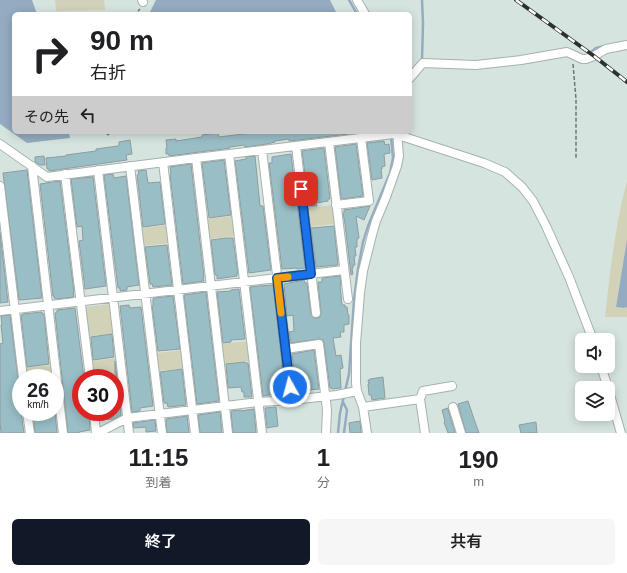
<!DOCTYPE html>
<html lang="ja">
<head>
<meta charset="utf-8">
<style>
	body { margin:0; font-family:Helvetica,"Noto Sans JP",sans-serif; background:#f6f6f6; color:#202124; height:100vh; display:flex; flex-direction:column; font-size:15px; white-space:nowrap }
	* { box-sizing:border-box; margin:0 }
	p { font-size:13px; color:#757577 }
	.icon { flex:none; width:22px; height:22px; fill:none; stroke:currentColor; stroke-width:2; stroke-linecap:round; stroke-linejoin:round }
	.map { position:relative; height:433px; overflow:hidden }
	.panel { display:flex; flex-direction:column; background:#fff; flex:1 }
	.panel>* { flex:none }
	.guide { position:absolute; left:12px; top:12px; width:400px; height:122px; border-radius:6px; box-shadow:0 2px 10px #0003; background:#fff; color:#202124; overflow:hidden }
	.buttons { position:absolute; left:575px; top:333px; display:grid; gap:8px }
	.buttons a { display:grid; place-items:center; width:40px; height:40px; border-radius:6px; background:#fff; box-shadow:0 2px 10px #0003; font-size:20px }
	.speed { position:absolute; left:12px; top:369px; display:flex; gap:8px; font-size:20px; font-weight:700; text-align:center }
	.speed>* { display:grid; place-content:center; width:52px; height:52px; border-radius:50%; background:#fff; box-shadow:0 2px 10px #0003; line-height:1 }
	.speed small { font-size:10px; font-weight:400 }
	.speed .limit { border:6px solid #d22; background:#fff; color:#111 }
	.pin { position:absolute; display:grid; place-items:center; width:34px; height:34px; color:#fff; margin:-17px; border-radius:8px; box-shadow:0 2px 6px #0006 }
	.me { position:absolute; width:44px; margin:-22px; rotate:353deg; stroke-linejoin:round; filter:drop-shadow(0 0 3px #0008) }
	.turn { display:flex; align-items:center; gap:14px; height:84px; padding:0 12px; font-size:18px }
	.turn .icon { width:52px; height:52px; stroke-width:2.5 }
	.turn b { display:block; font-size:28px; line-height:34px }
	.then { display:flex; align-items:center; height:38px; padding:0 12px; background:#0003; gap:8px; font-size:15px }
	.eta { display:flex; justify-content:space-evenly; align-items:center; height:68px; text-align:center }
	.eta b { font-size:24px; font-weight:600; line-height:28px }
	.primary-button { display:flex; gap:8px; margin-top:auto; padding:8px 12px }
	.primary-button a { flex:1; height:46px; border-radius:6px; background:#111827; color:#fff; font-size:16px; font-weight:600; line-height:46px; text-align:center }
	.primary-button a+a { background:#f6f6f6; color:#202124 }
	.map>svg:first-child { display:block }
</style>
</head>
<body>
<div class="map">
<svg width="627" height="433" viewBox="0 0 627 433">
	<rect width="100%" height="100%" fill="#d6e4e0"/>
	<path fill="#d2d2b9" d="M55 0H104L105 10 56 11Z
		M627 181V239L616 307 624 308 627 307V317H605C610 271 615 226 627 181Z
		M333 205 335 224 308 227 306 208Z
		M233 216 235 236 209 239 207 219Z
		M168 225 170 243 143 246 141 228Z
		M111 304 114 334 87 337 84 307Z
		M248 341 250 361 223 364 221 344Z
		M183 350 185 368 158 371 156 353Z
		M117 358 119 376 102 378H93L91 361Z
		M52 365 54 378H27L26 368Z"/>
	<path fill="#94abc1" d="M0 0H32L37 14H14V132H69L70 138 27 143 0 124Z
		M156 0H330L337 14H149Z
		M627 239V307L624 308 616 307Z"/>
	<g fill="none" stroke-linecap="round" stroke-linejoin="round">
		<path stroke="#94abc1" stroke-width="2.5" d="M349 0 357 14
			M587 55 596 48 605 46
			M422 60 423 23 422 0
			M343 402 347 410 344 433
			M338 433 340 413 349 374 354 300 358 269 363 242 368 226 390 173 393 158 391 136"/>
	</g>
	<path fill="#99bec6" stroke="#8f9c9f" d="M260 132H349V134L289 141V139L275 141V142L267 144 245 147 244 145 230 147V148L223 149 169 156V154H166V148H167L166 140 176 139V141L202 137V135L218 133 219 137Z
		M130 140 132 154 126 155 127 160 49 171V169H47L46 158 66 156V155L96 151V149L118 146 119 145V142Z
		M384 141 385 145 389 144 390 153 384 154 385 166 382 167V169H381L382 178 372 180 367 143Z
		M356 144 363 196 343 199 341 198 335 147Z
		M324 148 330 199H328V201L316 203 317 206H309L302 151Z
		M291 154 305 268 297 269V268L282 269 269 163H272V157Z
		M44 156 45 165H40L35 162V157Z
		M255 156 260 206H263L271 270 249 273 235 161 246 159V157Z
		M224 160 231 215 209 218 202 163Z
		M191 164 204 277H203L204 281 183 284 170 174 171 173 170 167Z
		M27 170 42 298 19 300 3 173Z
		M146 170 148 183 160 182 165 224 143 227 137 175 139 174 138 171Z
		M113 174 114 178 126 176 139 285 127 287V290L120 291V288H118L104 175Z
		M93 177 106 286 85 289 79 241 83 240 82 226 77 227 71 179Z
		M60 181 74 292H73L74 297 56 299 54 298V296H53L40 184Z
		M370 206 364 220 356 216 359 238 357 239V247H355L356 256H354L355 265H353V268H352L353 274 351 275 345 224 343 213H344V210Z
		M334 226 338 265 316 267 311 228Z
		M0 232 8 302 0 303Z
		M226 238H233L238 274H236L237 276 217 279V275H215L211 240Z
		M167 245 172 285 153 287 152 284H150L145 247Z
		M340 276 341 285H340L342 305H345V307H347L348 315H349V324L344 325V332H340L341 337 333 338 336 356 341 355 343 368 340 369 341 388 332 389V388H330L324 343 323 340 318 339 291 343 289 332 294 331 293 315 287 316 284 284 304 280 305 283H307L311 314 314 318H317L320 317 321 313 318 282H322V278Z
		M273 285 285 390H283V392L274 393V394L263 396 250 287 259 286Z
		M239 289 245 339 231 340V342L223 343 217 292 231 291V290Z
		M205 292H206L219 401 197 404 184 295Z
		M173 296 180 349 158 351 152 306H153V299L154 298Z
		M129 305 130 308 141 307 153 406 140 408V411L132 412 120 306Z
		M75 308 84 378H81V412H89L90 430 79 432V433H68L55 313 57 312V310Z
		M42 312V314H44L49 364 27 367 21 315H23V314Z
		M10 315 18 379 20 386 21 412 24 433H1L0 422V344L3 343 1 325H2L1 316Z
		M112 334 114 357 93 360 91 337Z
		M314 350 319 389 299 391V389L296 390 292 354Z
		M115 361 121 415 114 419 100 420V412H115Z
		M245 362V363H248L252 397H244V392H242L241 387 228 388 226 364Z
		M182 369 186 405 168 407 167 403H164L160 372Z
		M383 377 385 398 372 400 371 395H369L368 384H369L368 380H370V379Z
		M468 401 475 422 479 433H466L458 404Z
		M276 407 278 426 267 428 265 408Z
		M448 408V409L455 433H448L444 422 445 421 442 410Z
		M254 409 256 433H233L231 411 241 410V411Z
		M33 412H55L57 433H35Z
		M220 412 222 433H200L198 415Z
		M187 416 189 433H167L166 419Z
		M155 420 156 431 146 432V427L134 428 133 423Z
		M360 421 361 433H350L349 423Z
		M536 422 537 433H521L519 425Z"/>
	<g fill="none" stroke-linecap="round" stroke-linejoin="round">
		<g stroke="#a5b2ae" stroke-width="10">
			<path id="minor" d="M142 0 143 2
				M357 0 365 14
				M410 78 421 65 423 63 476 65 521 60 567 52 582 59H586L594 56 606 49 627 45
				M329 142 348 299
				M0 144 47 177 196 158 393 134 398 135 484 163 505 172 522 187 533 201 546 226 569 277 593 340
				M296 146 316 313
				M262 150 292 400
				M229 154 262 433
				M196 158 228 433
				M163 162 195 433
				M32 166 63 433
				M130 166 162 433
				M98 170 129 433
				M65 174 90 378
				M0 186 23 378
				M336 205 369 201 361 138
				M0 311 344 270
				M286 349 319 344 327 410 326 433
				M601 366 608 388
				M608 388 621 433
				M420 399 425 433
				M363 407 420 399 423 391 452 386
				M453 407 461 433
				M27 412 30 433
				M94 412 96 433
				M98 433 127 418 258 402 292 400 337 395 357 391
				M367 433 363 407 357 391 356 383V343L360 293 363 271 372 235 376 221 386 197 397 166 399 156 397 132"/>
		</g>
		<path stroke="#6e7774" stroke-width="1.5" stroke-dasharray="4 2" stroke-linecap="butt" d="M73 14 136 13 140 9
			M573 64 576 99V158
			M107 135 112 132"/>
		<use href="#minor" stroke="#fff" stroke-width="8"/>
		<g stroke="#2b312e" stroke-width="4">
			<path id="rail" d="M516 0 594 56 627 82"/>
		</g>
		<use href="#rail" stroke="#fff" stroke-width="2.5" stroke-dasharray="8" stroke-linecap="butt"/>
	</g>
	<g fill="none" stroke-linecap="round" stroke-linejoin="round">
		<g stroke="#114b97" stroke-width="10">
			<path id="route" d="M290 387 277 278 311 274 301 189"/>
		</g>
		<use href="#route" stroke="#1a73e8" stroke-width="7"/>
		<path stroke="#f59e0b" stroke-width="7" d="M281 313 277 278 288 277"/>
	</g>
</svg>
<div class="buttons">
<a><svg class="icon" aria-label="sound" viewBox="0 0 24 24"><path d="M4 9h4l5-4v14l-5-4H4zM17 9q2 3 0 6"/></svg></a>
<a><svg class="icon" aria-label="layers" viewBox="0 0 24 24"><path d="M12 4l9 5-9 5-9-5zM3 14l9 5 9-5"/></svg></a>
</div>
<div class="speed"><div>26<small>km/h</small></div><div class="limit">30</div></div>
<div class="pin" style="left:301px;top:189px;background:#d93025"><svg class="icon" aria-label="arrive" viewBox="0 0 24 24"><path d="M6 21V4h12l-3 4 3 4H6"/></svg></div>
<svg class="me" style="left:290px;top:387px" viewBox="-20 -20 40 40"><circle r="17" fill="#1a73e8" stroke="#fff" stroke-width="3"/><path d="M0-11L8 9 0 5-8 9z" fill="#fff"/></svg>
<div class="guide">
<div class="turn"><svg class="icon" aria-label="right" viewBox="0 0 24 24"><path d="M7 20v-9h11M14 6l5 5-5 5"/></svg><div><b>90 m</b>右折</div></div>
<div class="then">その先<svg class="icon" aria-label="left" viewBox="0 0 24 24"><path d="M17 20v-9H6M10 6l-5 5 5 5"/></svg></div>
</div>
</div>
<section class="panel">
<div class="eta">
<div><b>11:15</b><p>到着</p></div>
<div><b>1</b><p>分</p></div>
<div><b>190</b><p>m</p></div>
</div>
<div class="primary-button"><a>終了</a><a>共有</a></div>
</section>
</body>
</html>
